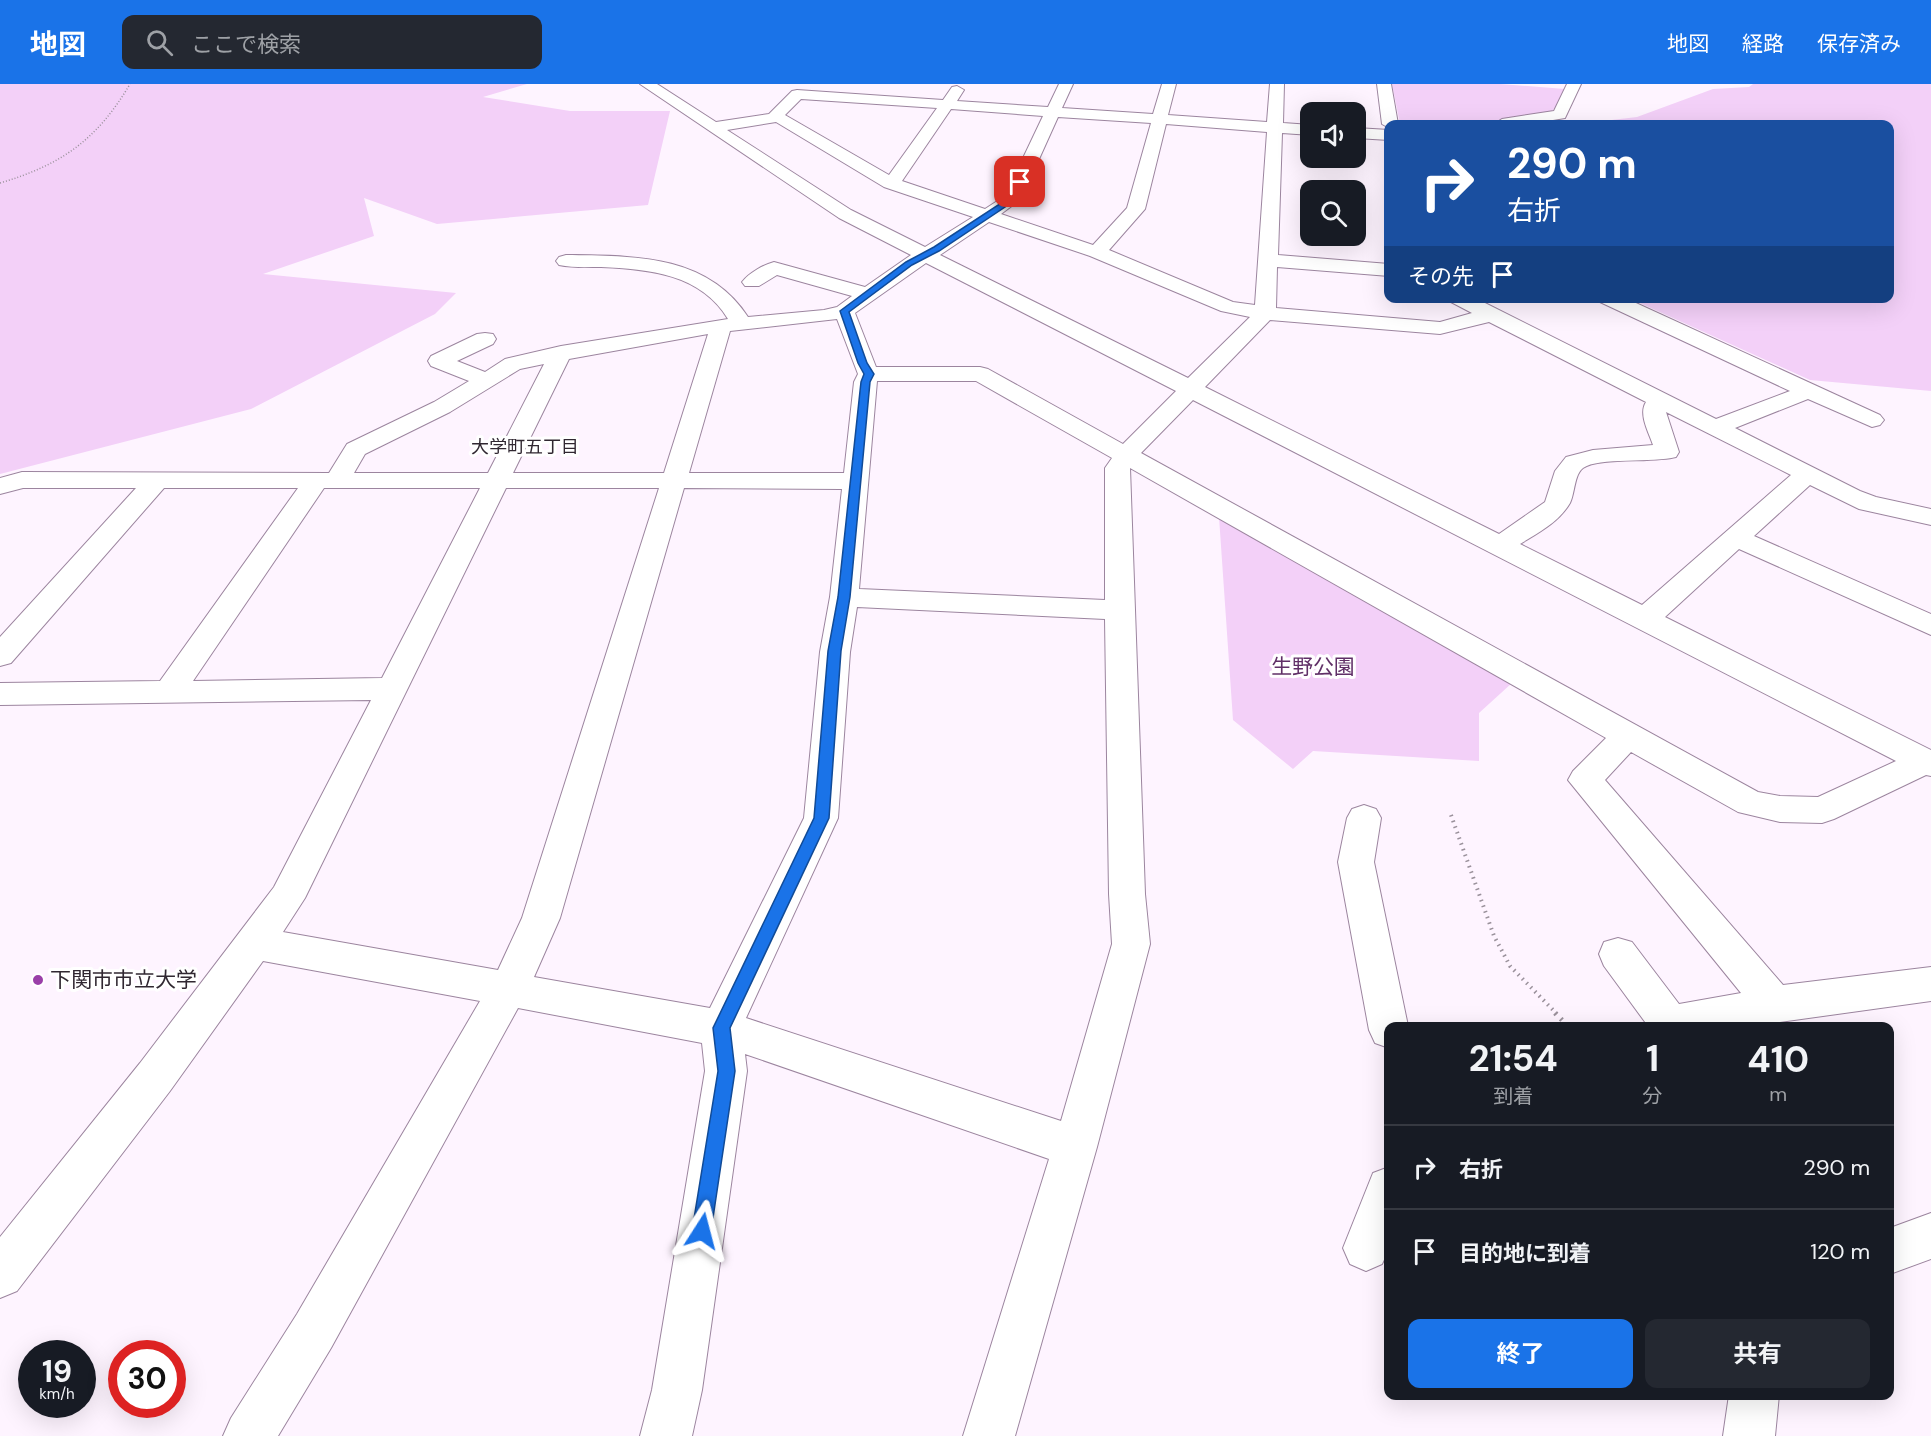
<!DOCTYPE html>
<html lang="ja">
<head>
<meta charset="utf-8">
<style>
	body { margin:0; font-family:"DM Sans","Noto Sans JP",sans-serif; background:#242831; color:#f1f3f6; height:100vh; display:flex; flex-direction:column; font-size:22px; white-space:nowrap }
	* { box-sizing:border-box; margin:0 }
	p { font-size:20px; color:#9ea1a6 }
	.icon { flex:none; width:33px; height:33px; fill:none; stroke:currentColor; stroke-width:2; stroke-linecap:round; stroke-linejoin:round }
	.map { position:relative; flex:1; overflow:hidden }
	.sheet { position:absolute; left:1384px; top:938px; width:510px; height:378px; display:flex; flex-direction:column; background:#171b24; border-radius:12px; box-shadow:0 6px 24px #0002 }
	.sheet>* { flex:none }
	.hud { position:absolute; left:1384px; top:36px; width:510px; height:183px; border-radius:12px; box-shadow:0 6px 24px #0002; background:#1a4fa0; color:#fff; overflow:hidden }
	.fabs { position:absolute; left:1300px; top:18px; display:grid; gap:12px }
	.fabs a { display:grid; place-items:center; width:66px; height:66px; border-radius:12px; background:#171b24; box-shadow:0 6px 24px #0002; font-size:30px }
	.speed { position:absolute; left:18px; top:1256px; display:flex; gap:12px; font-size:30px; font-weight:700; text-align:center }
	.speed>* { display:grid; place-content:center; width:78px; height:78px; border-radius:50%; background:#171b24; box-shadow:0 6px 24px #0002; line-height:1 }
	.speed small { font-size:15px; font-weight:400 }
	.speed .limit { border:9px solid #d22; background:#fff; color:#111 }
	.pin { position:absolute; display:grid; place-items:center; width:51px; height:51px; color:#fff; margin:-26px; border-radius:12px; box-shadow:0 3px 9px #0006 }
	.me { position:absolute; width:66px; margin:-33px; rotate:9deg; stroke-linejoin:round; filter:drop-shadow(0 0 4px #0008) }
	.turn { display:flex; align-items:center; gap:21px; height:126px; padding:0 24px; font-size:27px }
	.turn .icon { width:78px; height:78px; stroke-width:2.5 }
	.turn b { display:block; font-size:42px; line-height:51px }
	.then { display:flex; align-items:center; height:57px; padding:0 24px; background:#0003; gap:12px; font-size:22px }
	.eta { display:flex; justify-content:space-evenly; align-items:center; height:102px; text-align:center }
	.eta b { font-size:36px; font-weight:700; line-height:42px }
	.cta { display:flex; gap:12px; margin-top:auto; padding:12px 24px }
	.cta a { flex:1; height:69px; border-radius:12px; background:#1a73e8; color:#fff; font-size:24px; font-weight:700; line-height:69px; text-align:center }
	.cta a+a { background:#242831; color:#f1f3f6 }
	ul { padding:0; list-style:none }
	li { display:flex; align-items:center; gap:18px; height:84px; padding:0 24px; border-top:2px solid #363941 }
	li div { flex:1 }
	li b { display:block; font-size:22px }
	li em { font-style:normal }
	header { display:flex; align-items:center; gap:36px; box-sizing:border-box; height:84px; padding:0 30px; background:#1a73e8; color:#fff }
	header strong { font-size:28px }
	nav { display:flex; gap:33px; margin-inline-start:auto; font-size:21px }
	.search { width:420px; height:54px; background:#242831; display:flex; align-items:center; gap:15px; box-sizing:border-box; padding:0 21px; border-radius:12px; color:#9ea1a6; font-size:22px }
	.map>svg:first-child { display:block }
</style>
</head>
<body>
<header>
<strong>地図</strong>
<div class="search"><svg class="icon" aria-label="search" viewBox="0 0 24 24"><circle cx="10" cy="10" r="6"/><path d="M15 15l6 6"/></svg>ここで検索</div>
<nav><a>地図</a><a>経路</a><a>保存済み</a></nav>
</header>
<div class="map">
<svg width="1931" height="1352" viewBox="0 0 1931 1352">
	<rect width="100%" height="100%" fill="#fef4ff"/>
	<path fill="#f3d0f8" d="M0 0H527L483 13 570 27H670L648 121 437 140 364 114 374 152 263 190 456 209 435 230 251 325 0 390Z
		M1392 0H1500L1565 5C1561 12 1557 23 1551 28 1535 42 1425 40 1400 40Z
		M1753 0H1931V307L1810 296 1631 215 1890 214V40H1578L1637 33 1713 5 1749 3Z
		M1219 433 1512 599 1479 629V677L1313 667 1293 685 1233 636Z"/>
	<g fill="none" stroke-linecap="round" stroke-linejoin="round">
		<g stroke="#9c859f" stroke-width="2">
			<path id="minor" d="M640 0H657L716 38 769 30 792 7 797 6 943 16 952 3 957 2 964 6 957 17 1048 23 1059 0H1073L1062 24 1153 30 1162 0H1176L1168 31 1267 38 1270 0H1284L1283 39 1311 41V51L1282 49 1278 171 1389 180V192L1277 183 1276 224 1440 238 1472 229 1451 218 1448 214H1475L1716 335 1790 307 1600 218 1597 214H1625L1880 331 1884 336 1880 341 1872 343 1808 315 1735 344 1860 407 1876 413 1931 425V441L1859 425 1810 401 1754 452 1931 530V551L1739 465 1665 533 1931 666V692L1926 691 1834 735 1822 739 1780 738 1738 728 1631 668 1605 696 1783 901 1931 883V917L1751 942H1648L1604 882 1599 870 1604 858 1618 854 1632 858 1679 920 1741 909 1568 696 1573 687 1606 654 1130 384 1145 810 1150 860 1097 1063 1015 1352H963L1049 1075 745 970 747 987 702 1306 692 1352H640L652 1306 705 987 702 959 518 924 331 1264 278 1352H223L231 1334 297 1230 480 917 263 877 170 1007 17 1207 0 1214V1153L140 979 274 803 371 616 0 621V599L160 597 298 404H164L11 579 0 582V553L136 404H23L0 410V394L22 388 329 389 347 360 434 318 469 297 431 282 428 277 431 272 477 250 485 249 493 250 496 255 493 260 457 277 485 288 505 275 561 262 728 235C701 190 649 185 601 183 587 183 573 184 559 181L556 177 559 173 566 171C634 172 707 170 748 233L824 226 837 223 852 212 777 191 759 202H745L742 198C749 189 763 181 774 178L865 203 911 171 839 134ZM801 15 937 24 889 91 785 31ZM951 25 1043 32 1005 112 985 125 902 97ZM1058 33 1151 39 1127 124 1093 161 1001 130 1021 115ZM776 38 884 103 973 133 925 163 851 126 727 46ZM1166 40 1267 48 1255 221 1233 218 1109 166 1145 125ZM989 138 1090 172 1221 227 1250 233 1188 294 940 171ZM926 179 1176 307 1123 360 988 285 980 283H876L855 229ZM837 235 858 290 854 298 844 389H689L730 247ZM1270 236 1440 250 1489 238 1646 318C1638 330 1649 349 1653 361L1593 366 1566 373 1555 387 1545 418 1499 450 1205 303ZM708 250 664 389H513L569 275ZM544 280 488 389H354L365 370 450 328 520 285ZM877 297H976L1112 374 1105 384V516L859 505ZM1193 316 1896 677 1818 713 1780 712 1758 708 1141 369ZM1666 328 1791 391 1642 521 1520 460C1538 449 1559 438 1570 419 1575 409 1574 391 1583 384 1598 373 1654 379 1676 373L1679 368ZM324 404H480L382 594 193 597ZM506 404H659L522 834 498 886 283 848 305 814ZM684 404 842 405 830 513 820 568 804 734 710 924 534 893 560 834ZM857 523 1105 535 1109 810 1112 860 1061 1037 746 934 838 734 850 568Z
				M1377 0H1391L1398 40H1389V44L1382 40Z
				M1567 0H1581L1565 34 1529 40H1494L1502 35 1554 27Z
				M1356 44 1389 46V56L1356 54Z
				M1364 721 1376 725 1381 734 1374 778 1408 942H1389V964L1375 959 1369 946 1338 778 1347 734 1352 725Z
				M1389 1083V1165L1382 1180 1366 1187 1350 1180 1343 1164 1373 1089Z
				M1931 1129V1175L1890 1190V1144Z
				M1729 1311H1779L1775 1352H1723Z"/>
		</g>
		<path stroke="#9a919b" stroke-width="1.5" stroke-dasharray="1 2" stroke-linecap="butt" d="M0 99C61 81 97 56 130 0"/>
		<path stroke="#9a919b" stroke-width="4" stroke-dasharray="1.5 4.5" stroke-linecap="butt" d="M1451 731 1494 852 1510 882 1557 930"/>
		<path stroke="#9a919b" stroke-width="5" stroke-dasharray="2 6" stroke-linecap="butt" d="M1555 929 1568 942"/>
		<use href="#minor" fill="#fff" fill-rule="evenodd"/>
	</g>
	<path fill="#1a73e8" stroke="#114b97" stroke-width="1.5" d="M1017 96 1023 98 1014 117 939 167 912 181 849 228 867 279 874 290 870 298 850 513 841 567 829 734 730 944 735 987 711 1147 708 1154 702 1156 695 1154 692 1147 718 987 713 944 814 734 828 567 838 513 861 298 864 290 858 279 840 227 906 178 934 163 1009 114Z"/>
	<circle fill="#9a3ea8" stroke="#fff" stroke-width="2" cx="38" cy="896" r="6"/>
	<g text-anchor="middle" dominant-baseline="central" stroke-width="6" stroke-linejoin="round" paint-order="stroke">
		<g font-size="18" fill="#302731" stroke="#fff">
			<text x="525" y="363">大学町五丁目</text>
		</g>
		<g font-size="21" fill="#602f67" stroke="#fff">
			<text x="1313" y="583">生野公園</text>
		</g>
		<g font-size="21" fill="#302731" stroke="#fff" text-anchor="start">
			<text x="50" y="896">下関市市立大学</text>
		</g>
	</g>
</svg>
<div class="fabs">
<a><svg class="icon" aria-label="sound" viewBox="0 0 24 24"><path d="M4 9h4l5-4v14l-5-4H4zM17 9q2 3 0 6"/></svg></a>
<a><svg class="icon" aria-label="search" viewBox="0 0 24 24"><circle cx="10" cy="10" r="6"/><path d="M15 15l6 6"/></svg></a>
</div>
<div class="speed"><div>19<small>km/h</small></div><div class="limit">30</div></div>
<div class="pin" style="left:1020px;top:98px;background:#d93025"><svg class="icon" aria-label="arrive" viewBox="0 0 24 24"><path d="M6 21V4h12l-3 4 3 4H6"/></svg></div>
<svg class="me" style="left:702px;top:1147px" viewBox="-20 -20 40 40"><path d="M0-17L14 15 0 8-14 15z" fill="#1a73e8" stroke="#fff" stroke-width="4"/></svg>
<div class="hud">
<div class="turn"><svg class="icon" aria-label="right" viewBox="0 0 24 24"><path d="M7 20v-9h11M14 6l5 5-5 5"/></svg><div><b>290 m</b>右折</div></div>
<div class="then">その先<svg class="icon" aria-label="arrive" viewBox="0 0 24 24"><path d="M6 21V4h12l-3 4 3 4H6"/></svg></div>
</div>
<section class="sheet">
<div class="eta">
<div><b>21:54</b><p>到着</p></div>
<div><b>1</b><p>分</p></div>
<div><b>410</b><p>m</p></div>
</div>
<ul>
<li><svg class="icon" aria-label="right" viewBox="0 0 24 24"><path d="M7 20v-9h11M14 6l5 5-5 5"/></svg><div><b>右折</b></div><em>290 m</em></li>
<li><svg class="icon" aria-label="arrive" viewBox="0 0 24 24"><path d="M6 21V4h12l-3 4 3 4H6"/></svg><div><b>目的地に到着</b></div><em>120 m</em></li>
</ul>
<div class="cta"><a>終了</a><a>共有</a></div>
</section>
</div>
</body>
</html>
